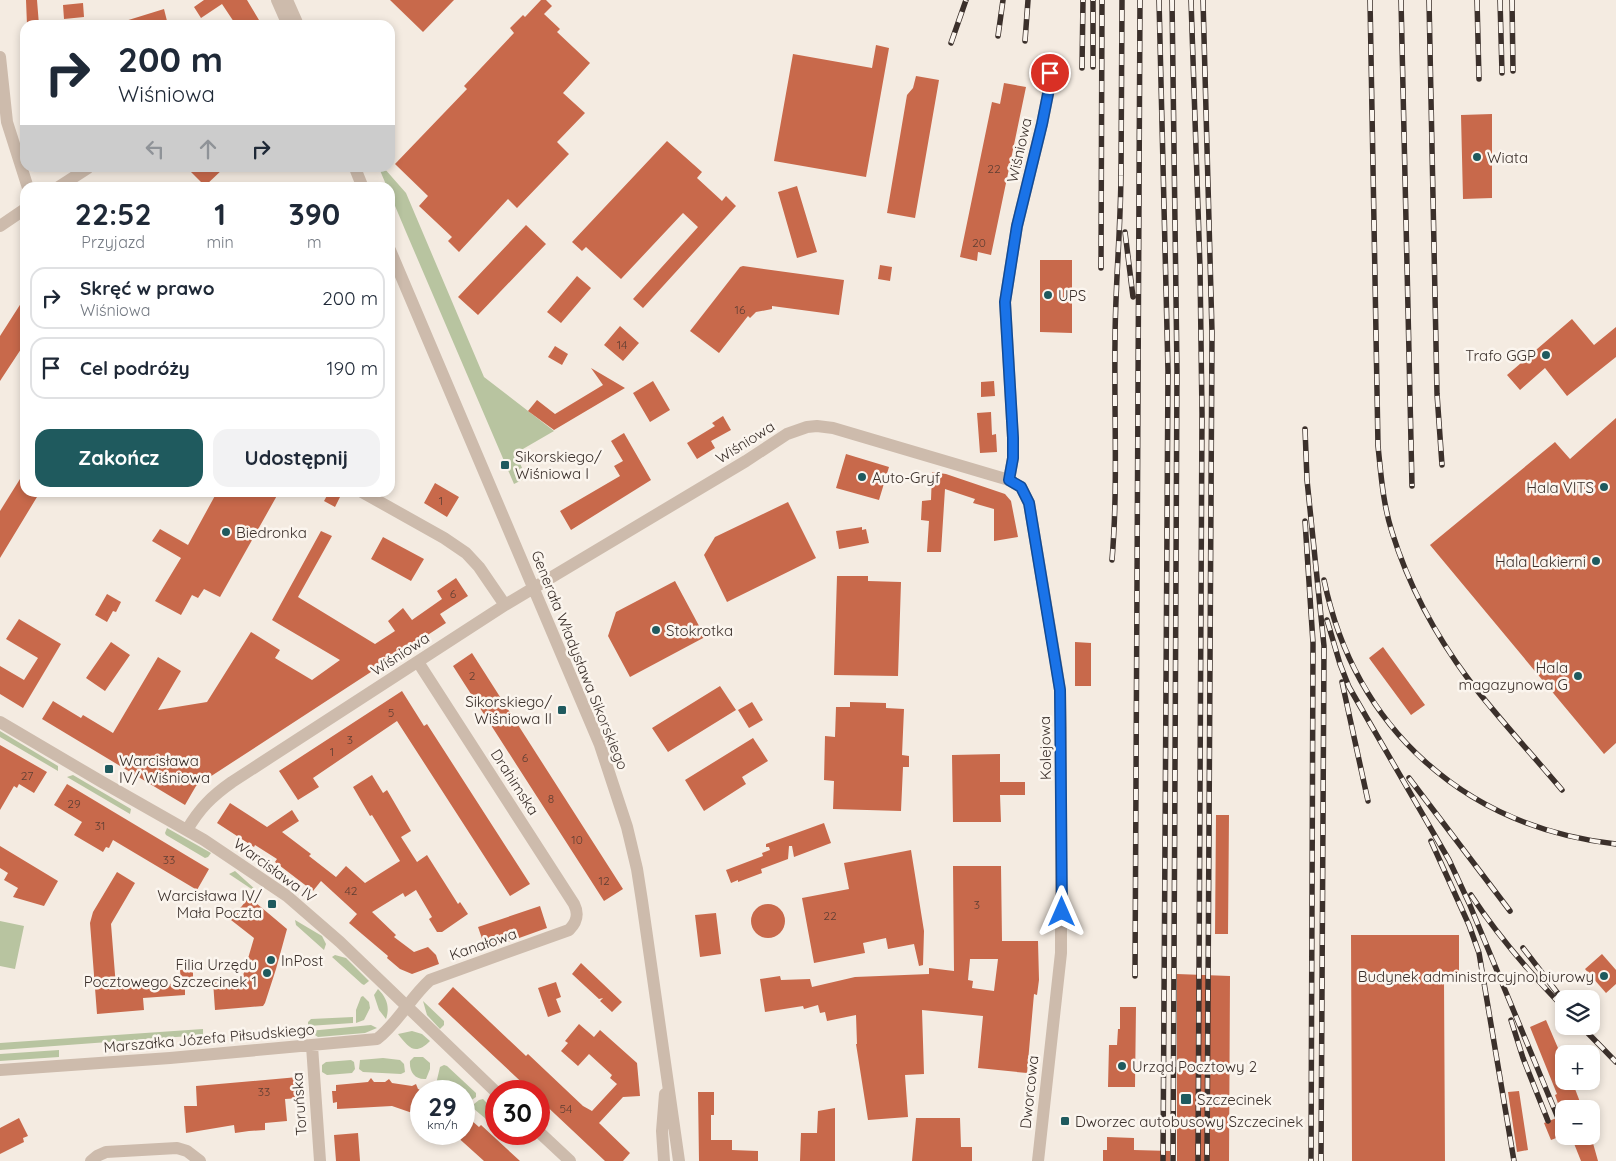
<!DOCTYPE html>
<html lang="pl">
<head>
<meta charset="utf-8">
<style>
	body { margin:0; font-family:Quicksand,sans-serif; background:#f2f2f3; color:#1f2937; height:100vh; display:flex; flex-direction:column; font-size:19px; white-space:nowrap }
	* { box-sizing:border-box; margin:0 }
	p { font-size:16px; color:#747a83 }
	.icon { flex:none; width:28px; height:28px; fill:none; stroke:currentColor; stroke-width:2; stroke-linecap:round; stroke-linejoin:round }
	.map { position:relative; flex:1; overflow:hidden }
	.panel { position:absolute; left:20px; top:182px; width:375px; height:315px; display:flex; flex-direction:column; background:#fff; border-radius:15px; box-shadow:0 2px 8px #0003 }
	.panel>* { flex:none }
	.banner { position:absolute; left:20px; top:20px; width:375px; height:152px; border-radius:15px; box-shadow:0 2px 8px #0003; background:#fff; color:#1f2937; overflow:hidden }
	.controls { position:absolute; left:1555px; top:990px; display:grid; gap:10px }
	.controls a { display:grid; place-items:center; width:45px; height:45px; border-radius:10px; background:#fff; box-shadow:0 2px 8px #0003; font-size:25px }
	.speed { position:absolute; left:410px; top:1080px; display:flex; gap:10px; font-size:25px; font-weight:700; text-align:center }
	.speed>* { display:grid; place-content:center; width:65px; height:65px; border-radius:50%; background:#fff; box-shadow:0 2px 8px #0003; line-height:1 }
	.speed small { font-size:12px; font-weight:400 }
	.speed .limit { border:8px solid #d22; background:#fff; color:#111 }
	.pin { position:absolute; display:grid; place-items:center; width:42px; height:42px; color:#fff; margin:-21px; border:2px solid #fff; border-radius:50%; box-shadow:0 1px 5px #0007 }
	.me { position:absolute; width:55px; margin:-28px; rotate:0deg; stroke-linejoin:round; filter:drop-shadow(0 0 4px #0008) }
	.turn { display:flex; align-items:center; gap:18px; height:105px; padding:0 15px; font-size:22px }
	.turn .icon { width:65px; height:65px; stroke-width:2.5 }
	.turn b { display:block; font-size:35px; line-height:42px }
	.lanes { display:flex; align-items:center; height:48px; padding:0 15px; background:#0003; justify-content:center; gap:25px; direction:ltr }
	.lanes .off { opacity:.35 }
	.eta { display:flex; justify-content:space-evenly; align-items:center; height:85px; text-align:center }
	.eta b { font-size:30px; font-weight:700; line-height:35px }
	.cta { display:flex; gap:10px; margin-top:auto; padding:10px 15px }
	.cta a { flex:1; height:58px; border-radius:15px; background:#1f5a5e; color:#fff; font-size:20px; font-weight:700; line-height:58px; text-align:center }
	.cta a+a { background:#f2f2f3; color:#1f2937 }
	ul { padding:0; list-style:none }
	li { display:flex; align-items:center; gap:15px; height:62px; margin:0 10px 8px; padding:0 5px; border:2px solid #e0e1e3; border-radius:15px }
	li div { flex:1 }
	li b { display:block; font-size:19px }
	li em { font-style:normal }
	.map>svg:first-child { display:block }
</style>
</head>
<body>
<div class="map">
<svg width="1616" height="1161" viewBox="0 0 1616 1161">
	<rect width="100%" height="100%" fill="#f4ebe1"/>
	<path fill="#b8c4a0" d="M379 168H384L406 193 484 377 554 431 516 453 526 478 514 484 406 232 390 194V188L387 187Z
		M0 731 58 766V771L0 737Z
		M73 775 131 809 130 814 67 777Z
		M167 828 211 853 208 857 205 858 166 835 165 833Z
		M235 871 256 890H253L229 874Z
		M295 920 322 936 326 944 324 950 296 925Z
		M0 921 24 926 15 969 0 966Z
		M335 955 346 958 369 981 364 985 362 984 332 957Z
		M378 989C387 998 390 1007 386 1019L379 1010 374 995Z
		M363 996 369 1002 370 1008 364 1020 356 1023V1010L361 997Z
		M423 1001 444 1021V1025L440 1029 427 1015Z
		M353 1017V1023L308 1026V1022L311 1019Z
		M371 1025 377 1028 365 1033 318 1037 309 1031Z
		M203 1029V1035L0 1050V1043Z
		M412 1031 422 1034 430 1041C415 1056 409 1048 398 1034Z
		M59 1050V1057L0 1061V1054Z
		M414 1057H423L430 1063V1069L426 1079C415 1080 409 1072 410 1061Z
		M383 1058 400 1060 404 1064 405 1072 401 1074 363 1072 359 1069 360 1060Z
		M351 1060 354 1062 355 1069 352 1073 327 1075 322 1072V1065L326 1062Z
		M444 1065 447 1066 476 1093V1097L467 1103 464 1101V1091H448L436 1084 440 1067Z
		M483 1099 496 1112V1123L492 1124 474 1109V1104L479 1100Z"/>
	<path fill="#c8694b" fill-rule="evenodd" d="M26 0H37L39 25H27Z
		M204 0H247L262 25H236L222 4 201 18 194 7Z
		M390 0H454L423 32Z
		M541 0H546L552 6 544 14 560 29 557 32 590 63 563 93 585 113 557 142 569 154 517 208 508 199 459 252 448 241 452 237 419 206 428 196 395 164 467 89 464 86 514 33 510 28 523 15 525 17Z
		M83 3 84 17 64 19 63 5Z
		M164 9 168 25H122V22Z
		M876 45 889 48 866 177 774 161 793 54 872 68Z
		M916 76 939 80 915 218 887 213 907 95 913 88Z
		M1004 83 1026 87 991 255 978 252 977 261 960 257 992 102 1000 104Z
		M1492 114V198L1463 199 1461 115Z
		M667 141 702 172 697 178 722 201 726 196 736 206 643 308 633 299 698 227 683 213 621 279 586 247 582 251 572 242Z
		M187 168H224L205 186Z
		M797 186 817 252 797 258 778 192Z
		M526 225 546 244 478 315 458 297Z
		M1040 260H1072V333L1040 332Z
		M880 265 892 267 890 281 878 279Z
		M743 266 844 280 839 315 772 306V309L756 312 750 318 748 316 719 353 690 331 740 267Z
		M577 276 591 288 561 323 547 312Z
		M25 297V343L0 381V336Z
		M1572 319 1594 345 1616 327V357L1567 396 1545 368 1520 390 1507 375Z
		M620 326 639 343 623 361 604 345Z
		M555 346 568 354 562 365 548 357Z
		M591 368 625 388 554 430 528 411 537 400 555 414 603 385Z
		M653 381 670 410 650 422 633 393Z
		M994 381 995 396 981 397V382Z
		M991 412 992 435 996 434 997 452 980 453 977 413Z
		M723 416 731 430 711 441 715 448 697 459 687 443 715 426 712 423Z
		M1616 418V743L1604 754 1430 545 1555 442 1570 459Z
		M624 433 651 480 571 530 560 511 620 476 614 466 623 461 611 441Z
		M846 454 889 467 879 500 836 488Z
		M25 471V492H40L0 558V511Z
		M932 472 946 474 1005 494 1011 501 1018 537 994 541V509L973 503 975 499 945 489 941 552H927L929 521 921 520 922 501 931 500Z
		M435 483 459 497 447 517 424 503Z
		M217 492H279L220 597 204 589 198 598 192 595 181 615 155 601 181 558 152 541 160 529 188 545Z
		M329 492H332L340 497 335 507 324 501Z
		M788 502 816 558 727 602 704 555 715 537Z
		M862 527V530L866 529 869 543 839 549 836 531Z
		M321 531 332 536 298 597 375 644 395 631 388 621 403 608 412 620 442 599 437 591 456 578 468 596 440 614 446 623 196 786 185 805 42 719 53 701 81 718 83 715 113 733 158 657 181 671 158 710 207 702 251 632 280 650 275 658 312 680 340 660 272 620Z
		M383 537 424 559 411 581 371 559Z
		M837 576H868V581L901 582 898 676 834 675Z
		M675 581 705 637 630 677 608 636 616 612Z
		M107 594 121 602 116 612 113 611 107 622 95 615Z
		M19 619 61 644 23 708 0 694V666L24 680 38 658 6 639Z
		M111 642 130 655 105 691 86 678Z
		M1075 642 1091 643V686H1075Z
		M1383 647 1425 705 1411 715 1369 658Z
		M472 653 623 889 604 901 453 666Z
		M720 686 736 710 668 752 652 728Z
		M402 691 424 726 427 724 530 884 510 896 397 721 313 778 319 787 298 800 279 771Z
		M752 702 763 720 749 728 738 710Z
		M850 702 886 703V708L904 709 902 755 909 756V767H903L901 811 833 809 834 781 824 780 825 736 835 737 836 707H850Z
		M753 738 768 761 742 777 746 784 704 811 685 780Z
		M0 745 47 772 34 793 19 784 17 788 14 786 0 810Z
		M1000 754V782H1025V795H1000L1001 822H953L952 755Z
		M372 775 383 793 387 790 411 831 401 837 417 862 427 855 458 904 460 902 468 914 442 932H437L429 919 432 917 416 890 405 897 403 893 372 912 396 935 394 937 414 952 428 947 436 955 439 964 412 974 400 969 387 958 388 956 349 923 357 914 321 881 313 891 275 862 277 859 255 845 254 847 217 823 230 803 267 827 292 810 299 821 282 832 311 854 309 856 336 877 346 866 365 883 400 861 372 815 370 816 353 787Z
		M67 784 209 869 197 890 113 840 109 848 106 847 103 852 74 835 82 822 54 805Z
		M1216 815H1229L1228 934H1215Z
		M824 823 831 843 794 857 792 846H789L788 859 761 869 762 873 738 882V880L731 883 726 870 763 856 762 853 770 850 769 847H766V844Z
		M0 846 58 881 44 906 13 897 18 888 4 880 8 873 0 868Z
		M911 850 924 931 923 965 919 966 914 944 888 949 886 938 863 943 865 953 814 963 802 898 849 889 844 863Z
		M953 866H1001L1002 941H1038L1039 980 1037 995 1034 994 1027 1073 978 1068 983 1016 922 1010 924 1074 905 1075 908 1117 868 1120 856 1044H857L856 1015 827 1021 825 1012 820 1013 818 1005 804 1009 803 1006 765 1012 760 979 780 976 781 980 810 979 812 987 855 977 929 974V968L954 971ZM970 959H998L994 991 972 988 973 981 968 980Z
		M117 872 135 883 111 924 116 987 185 983V995L143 998 144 1010 97 1014 90 923 93 912Z
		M249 897 287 929 276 969 265 1003 263 1006 215 1010 213 981 242 979 254 938 231 920Z
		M751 921a17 17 0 1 1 34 0a17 17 0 1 1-34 0Z
		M540 906 547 928 486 950 478 927Z
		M716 913 721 954 700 957 695 915Z
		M1351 935H1459V981H1444L1445 1161H1352Z
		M1602 954 1616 970V984L1606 993 1585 969Z
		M581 963 622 1002 612 1012 600 1001 603 998 599 999 572 974Z
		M193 969V981L181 982 180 970Z
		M1177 974 1230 976 1229 1161H1177Z
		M556 982 561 997 556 999 561 1012 548 1017 538 988Z
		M453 987 526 1056 528 1054 583 1106 592 1111 617 1084 610 1078 612 1075 589 1054 578 1066 561 1051 568 1043 565 1041 579 1024 594 1037 600 1030 637 1063 640 1096 623 1097 599 1123 630 1153 623 1161H605L539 1099V1091H531L438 1004Z
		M1120 1007H1136L1135 1087H1108L1109 1045H1117L1118 1029H1120Z
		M1546 1020 1564 1062V1081H1572L1580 1102H1578L1581 1109H1560L1555 1095 1557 1094 1530 1027Z
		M298 1077 300 1098 285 1099 287 1121 265 1123V1130L249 1131 235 1133 234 1125 186 1133 184 1106H197L196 1086Z
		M371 1078 374 1082H385L389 1079 392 1083 412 1086 416 1084 418 1089 421 1090V1116L392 1106 337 1109V1102L333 1103 332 1091H336V1085L368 1082Z
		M1519 1091 1528 1150 1517 1152 1508 1092Z
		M698 1092H714V1115H711V1140H732V1150L758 1151V1161H699Z
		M835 1108V1161H800L801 1133H817L818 1111Z
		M464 1114 479 1127 481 1125 520 1161H484L454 1134H464Z
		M1564 1115V1135L1551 1140 1544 1123Z
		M19 1118 28 1136 23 1138 24 1142 0 1154V1128Z
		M916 1118H960L961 1147H972V1161H912Z
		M358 1133 360 1161H336L334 1135Z
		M1571 1136H1591L1598 1161H1581Z
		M1107 1137 1134 1138V1150L1170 1151V1161H1103V1150H1107Z"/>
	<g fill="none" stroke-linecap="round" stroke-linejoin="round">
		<path stroke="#cdbbac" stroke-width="12" d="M277 0 288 25
			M287 0 298 25
			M0 57 7 122 28 188
			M355 168 363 188
			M57 188 88 168
			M0 226 25 209
			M390 250 600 745 627 827 637 869 642 901 679 1161
			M1009 480 1013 458V438L1005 302 1017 226 1042 124 1049 89 1050 73
			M362 492 444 538 466 553 479 567 505 605
			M0 722 102 782 204 840 287 896 340 942 496 1092
			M187 830C199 809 212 796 232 782L505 605 746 461 787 434 807 427 817 426 833 428 1009 480 1021 487 1029 503 1056 664 1060 690 1061 728V953L1038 1161
			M312 1046 320 1161
			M0 1070 170 1058 377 1039C398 1023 410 998 430 980L569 930C577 922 579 914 574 904L418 662
			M539 1132 570 1161
			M91 1161 97 1156 106 1152 177 1148 187 1151 200 1161
			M664 1161 662 1131 665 1094"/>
		<g stroke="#3b302b" stroke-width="5.5">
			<path id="rail" d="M1159 0 1168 371 1163 1161
				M1172 0 1177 371 1173 1161
				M1191 0 1200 268 1202 414 1198 1161
				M1203 0 1212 332 1207 1161
				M1370 0 1378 446C1381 475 1383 504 1392 532 1408 584 1436 636 1469 680 1498 718 1531 753 1562 790
				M1401 0 1412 486
				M1429 0 1437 394 1442 465
				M1477 0 1479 79
				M1500 0 1502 73
				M1512 0 1513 71
				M998 36 1003 0
				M1025 41 1028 0
				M951 43 966 0
				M1093 67V0
				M1082 68 1083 0
				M1121 175 1122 0
				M1125 232 1133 297
				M1101 268 1102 0
				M1305 429 1307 480 1324 646 1321 1161
				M1305 521 1313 643 1311 1161
				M1112 560C1118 488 1114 416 1115 344 1115 285 1121 227 1121 169
				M1324 580C1355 729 1465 827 1616 844
				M1327 620 1340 664 1349 687 1449 860 1469 903 1558 1118
				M1342 682 1368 801
				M1409 778 1510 911
				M1431 841 1469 925 1479 953 1514 1161
				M1471 895C1498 936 1530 973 1564 1008
				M1523 948 1559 995
				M1135 976 1140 0
				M1511 1020 1523 1058 1548 1121
				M1581 1026 1616 1062"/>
		</g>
		<use href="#rail" stroke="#fbf5ee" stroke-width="4" stroke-dasharray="11" stroke-linecap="butt"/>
	</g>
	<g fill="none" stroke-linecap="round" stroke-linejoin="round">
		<g stroke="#114b97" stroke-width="12">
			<path id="route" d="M1050 73 1049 89 1042 124 1017 226 1005 302 1013 438V458L1009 480 1021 487 1029 503 1060 690 1062 912"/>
		</g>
		<use href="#route" stroke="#1a73e8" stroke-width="9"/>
	</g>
	<g fill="#1f5a5e" stroke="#fbf5ee" stroke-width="2">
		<circle cx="1477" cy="157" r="5"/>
		<circle cx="1048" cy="295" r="5"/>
		<circle cx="1546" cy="355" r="5"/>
		<rect x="500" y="460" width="10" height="10" rx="2.5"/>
		<circle cx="862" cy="477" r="5"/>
		<circle cx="1604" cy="487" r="5"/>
		<circle cx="226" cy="532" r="5"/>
		<circle cx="1596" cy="561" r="5"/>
		<circle cx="656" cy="630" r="5"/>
		<circle cx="1578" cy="676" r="5"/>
		<rect x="557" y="705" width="10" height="10" rx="2.5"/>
		<rect x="104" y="764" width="10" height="10" rx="2.5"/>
		<rect x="267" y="899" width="10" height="10" rx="2.5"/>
		<circle cx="271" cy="960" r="5"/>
		<circle cx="267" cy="973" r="5"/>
		<circle cx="1604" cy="976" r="5"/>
		<circle cx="1122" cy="1066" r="5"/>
		<rect x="1180" y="1093" width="12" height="12" rx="2.5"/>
		<rect x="1060" y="1116" width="10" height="10" rx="2.5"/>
	</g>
	<g text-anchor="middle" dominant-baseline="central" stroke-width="5" stroke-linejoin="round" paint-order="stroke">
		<g font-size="12" fill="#5e3e33">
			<text x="994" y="168">22</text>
			<text x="979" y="242">20</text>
			<text x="740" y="309">16</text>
			<text x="622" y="344">14</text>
			<text x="441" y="500">1</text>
			<text x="453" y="593">6</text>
			<text x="472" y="675">2</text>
			<text x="391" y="712">5</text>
			<text x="350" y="739">3</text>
			<text x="332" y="751">1</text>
			<text x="525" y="757">6</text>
			<text x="27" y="775">27</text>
			<text x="551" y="798">8</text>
			<text x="74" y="803">29</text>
			<text x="100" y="825">31</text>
			<text x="577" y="839">10</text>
			<text x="169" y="859">33</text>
			<text x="604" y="880">12</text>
			<text x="351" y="890">42</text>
			<text x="977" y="904">3</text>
			<text x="830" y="915">22</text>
			<text x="264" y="1091">33</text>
			<text x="566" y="1108">54</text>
		</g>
		<g font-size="15" fill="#3b302b" stroke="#fbf5ee">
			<text transform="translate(1019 150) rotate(-77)">Wiśniowa</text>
			<text transform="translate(745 442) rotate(-32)">Wiśniowa</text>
			<text transform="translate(400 654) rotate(-33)">Wiśniowa</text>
			<text transform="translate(580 660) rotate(68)">Generała Władysława Sikorskiego</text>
			<text transform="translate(1045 748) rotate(-91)">Kolejowa</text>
			<text transform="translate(515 782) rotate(57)">Drahimska</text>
			<text transform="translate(275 870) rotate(36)">Warcisława IV</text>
			<text transform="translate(483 944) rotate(-19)">Kanałowa</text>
			<text transform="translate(209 1038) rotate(-5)">Marszałka Józefa Piłsudskiego</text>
			<text transform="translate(1029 1092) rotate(-84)">Dworcowa</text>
			<text transform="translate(299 1104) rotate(-94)">Toruńska</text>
		</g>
		<g font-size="15" fill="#3b302b" stroke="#fbf5ee" text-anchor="start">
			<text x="1487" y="157">Wiata</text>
			<text x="1058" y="295">UPS</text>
			<text x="1536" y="355" text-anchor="end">Trafo GGP</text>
			<text x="515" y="456">Sikorskiego/<tspan x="515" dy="17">Wiśniowa I</tspan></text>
			<text x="872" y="477">Auto-Gryf</text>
			<text x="1594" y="487" text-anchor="end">Hala VITS</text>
			<text x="236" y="532">Biedronka</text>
			<text x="1586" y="561" text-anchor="end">Hala Lakierni</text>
			<text x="666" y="630">Stokrotka</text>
			<text x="1568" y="667" text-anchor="end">Hala<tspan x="1568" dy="17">magazynowa G</tspan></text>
			<text x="552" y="701" text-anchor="end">Sikorskiego/<tspan x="552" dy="17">Wiśniowa II</tspan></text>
			<text x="119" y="760">Warcisława<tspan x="119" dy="17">IV/ Wiśniowa</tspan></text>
			<text x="262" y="895" text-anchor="end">Warcisława IV/<tspan x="262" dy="17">Mała Poczta</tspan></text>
			<text x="281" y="960">InPost</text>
			<text x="257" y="964" text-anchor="end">Filia Urzędu<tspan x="257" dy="17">Pocztowego Szczecinek 1</tspan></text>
			<text x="1594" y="976" text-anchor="end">Budynek administracyjno biurowy</text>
			<text x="1132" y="1066">Urząd Pocztowy 2</text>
			<text x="1197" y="1099">Szczecinek</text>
			<text x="1075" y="1121">Dworzec autobusowy Szczecinek</text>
		</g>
	</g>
</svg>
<div class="controls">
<a><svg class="icon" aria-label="layers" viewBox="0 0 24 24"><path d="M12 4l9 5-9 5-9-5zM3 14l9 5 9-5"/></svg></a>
<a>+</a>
<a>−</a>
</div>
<div class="speed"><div>29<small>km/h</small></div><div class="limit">30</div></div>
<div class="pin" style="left:1050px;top:73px;background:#d93025"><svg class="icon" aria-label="arrive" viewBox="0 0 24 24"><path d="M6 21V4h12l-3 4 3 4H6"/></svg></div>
<svg class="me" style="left:1062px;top:912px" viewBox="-20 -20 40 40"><path d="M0-17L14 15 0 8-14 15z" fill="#1a73e8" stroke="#fff" stroke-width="4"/></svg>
<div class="banner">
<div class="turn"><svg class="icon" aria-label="right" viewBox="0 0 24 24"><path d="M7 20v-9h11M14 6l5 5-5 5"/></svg><div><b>200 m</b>Wiśniowa</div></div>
<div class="lanes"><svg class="icon off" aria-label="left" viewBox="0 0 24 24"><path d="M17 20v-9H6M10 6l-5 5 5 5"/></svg><svg class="icon off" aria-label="ahead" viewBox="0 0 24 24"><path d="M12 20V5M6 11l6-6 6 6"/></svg><svg class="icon" aria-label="right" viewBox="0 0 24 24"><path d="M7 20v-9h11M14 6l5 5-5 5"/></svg></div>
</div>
<section class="panel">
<div class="eta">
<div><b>22:52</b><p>Przyjazd</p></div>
<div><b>1</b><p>min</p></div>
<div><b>390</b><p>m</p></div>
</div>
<ul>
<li><svg class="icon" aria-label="right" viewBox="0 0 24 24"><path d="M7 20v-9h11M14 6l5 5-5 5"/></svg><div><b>Skręć w prawo</b><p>Wiśniowa</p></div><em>200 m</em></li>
<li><svg class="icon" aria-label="arrive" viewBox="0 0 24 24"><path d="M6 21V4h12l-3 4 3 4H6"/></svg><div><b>Cel podróży</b></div><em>190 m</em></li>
</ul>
<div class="cta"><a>Zakończ</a><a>Udostępnij</a></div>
</section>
</div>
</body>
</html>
